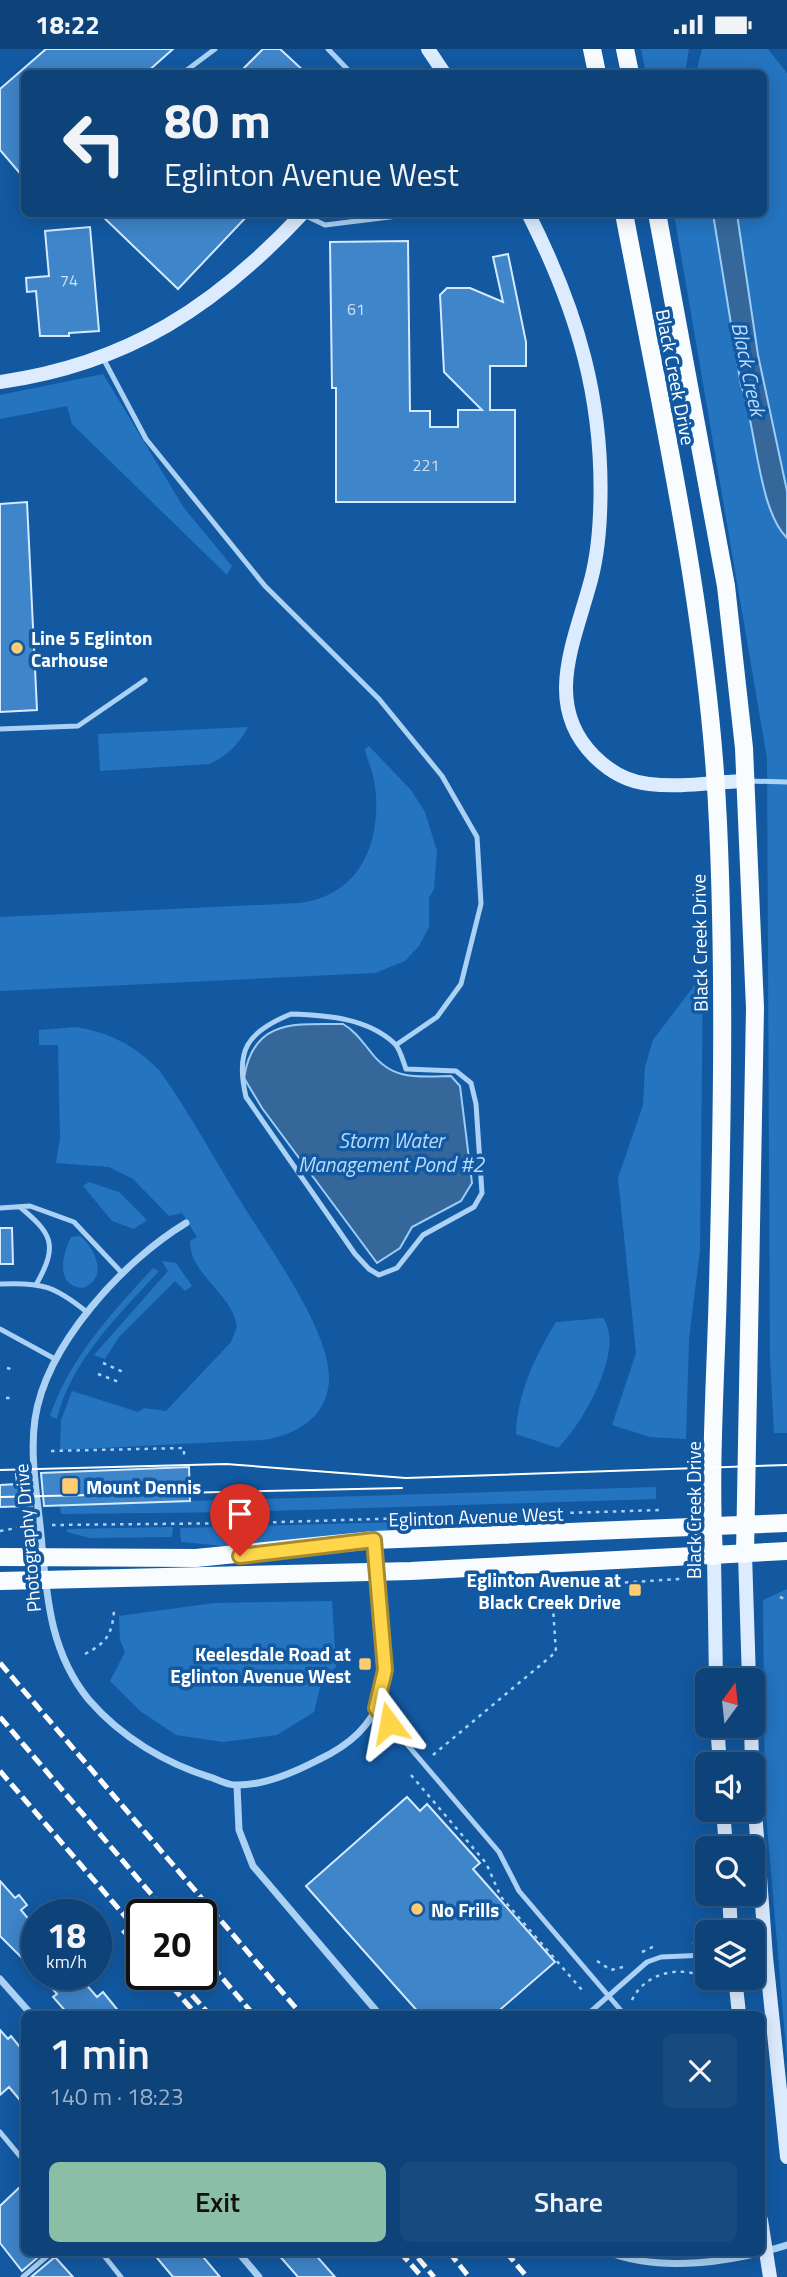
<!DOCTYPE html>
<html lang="en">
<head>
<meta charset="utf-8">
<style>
	body { margin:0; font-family:"Titillium Web",sans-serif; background:#174a7f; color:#f1f3f6; height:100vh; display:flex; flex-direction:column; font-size:26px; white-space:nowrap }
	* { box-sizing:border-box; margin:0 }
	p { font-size:23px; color:#9bb0c7 }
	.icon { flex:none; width:38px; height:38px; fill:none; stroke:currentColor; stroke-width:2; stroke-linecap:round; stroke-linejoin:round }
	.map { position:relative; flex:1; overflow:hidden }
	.side { position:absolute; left:21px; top:1962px; width:744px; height:245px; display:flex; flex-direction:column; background:#0e437a; border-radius:10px; box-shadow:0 4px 18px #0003,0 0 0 2px #2e5c8b }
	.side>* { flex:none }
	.top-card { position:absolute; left:21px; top:21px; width:746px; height:147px; border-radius:10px; box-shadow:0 4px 18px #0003,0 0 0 2px #2e5c8b; background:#0e437a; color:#f1f3f6; overflow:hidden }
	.needle { width:46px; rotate:15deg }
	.buttons { position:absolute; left:695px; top:1619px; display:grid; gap:14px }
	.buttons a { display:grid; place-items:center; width:70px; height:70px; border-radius:10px; background:#0e437a; box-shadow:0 4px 18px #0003,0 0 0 2px #2e5c8b; font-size:35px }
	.speed { position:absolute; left:21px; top:1850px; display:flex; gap:14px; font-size:35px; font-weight:700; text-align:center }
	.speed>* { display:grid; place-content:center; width:91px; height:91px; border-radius:50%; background:#0e437a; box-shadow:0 4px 18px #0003,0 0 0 2px #2e5c8b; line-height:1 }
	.speed small { font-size:18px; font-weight:400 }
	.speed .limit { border:4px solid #111; border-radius:10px; background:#fff; color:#111 }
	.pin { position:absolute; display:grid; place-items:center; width:60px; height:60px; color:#fff; margin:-72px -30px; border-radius:50% 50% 50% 0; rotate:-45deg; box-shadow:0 0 7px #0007 }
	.pin .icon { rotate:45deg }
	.me { position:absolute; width:77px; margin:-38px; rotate:347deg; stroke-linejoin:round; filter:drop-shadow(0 0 5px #0008) }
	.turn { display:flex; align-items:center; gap:24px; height:147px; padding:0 28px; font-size:32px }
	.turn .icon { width:91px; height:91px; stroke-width:2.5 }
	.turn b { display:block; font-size:49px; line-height:60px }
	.round { display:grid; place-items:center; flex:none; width:74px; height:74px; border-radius:10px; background:#174a7f }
	.head { display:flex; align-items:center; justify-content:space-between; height:119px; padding:0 28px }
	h1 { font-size:42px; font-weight:600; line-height:52px }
	.button { display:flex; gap:14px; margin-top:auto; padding:14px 28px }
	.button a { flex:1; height:80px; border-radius:10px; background:#8abfa5; color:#111; font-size:28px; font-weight:600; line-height:80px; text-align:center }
	.button a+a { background:#174a7f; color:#f1f3f6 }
	.status { display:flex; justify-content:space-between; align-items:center; height:49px; padding:0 35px; background:#0e437a; direction:ltr }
	.status svg { height:19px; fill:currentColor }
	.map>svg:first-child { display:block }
</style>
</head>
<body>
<div class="status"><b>18:22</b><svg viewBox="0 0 49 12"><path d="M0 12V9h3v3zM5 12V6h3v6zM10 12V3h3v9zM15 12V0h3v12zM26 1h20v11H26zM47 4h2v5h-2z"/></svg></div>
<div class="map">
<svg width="787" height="2228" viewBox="0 0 787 2228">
	<rect width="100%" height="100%" fill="#1259a2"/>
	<path fill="#2474c0" d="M641 0H689L685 24H646Z
		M702 0H768L787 24V442L758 306 737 165 763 164V24H696Z
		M674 165H713L741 336 782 484 787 489V1384H774L770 1309 767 709Z
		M103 325 184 459 232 517 227 526 72 375 67 357 0 370V346Z
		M248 678C238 696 228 706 210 715L100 722 98 685Z
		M369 697 411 741 425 763 437 802 434 840 429 849V878L419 897 405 912 375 924 0 942V868L300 854C361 846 382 792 375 737 374 724 367 712 365 700Z
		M703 925 700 1201 689 1290 686 1390 650 1388 612 1376 636 1304 618 1129 643 1056 645 1018 653 991Z
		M76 978C111 984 134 996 159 1021 188 1061 212 1106 238 1148 265 1193 327 1275 329 1327 330 1366 298 1386 263 1391L60 1401 61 1371 72 1342 138 1363 144 1359 166 1362 231 1293 237 1278C233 1245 189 1225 190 1192L197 1188 182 1164 169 1167 133 1130 109 1118 56 1114 60 1089 58 996H39V981Z
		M89 1133 119 1143 147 1171 134 1180 112 1172 83 1137Z
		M80 1187C94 1198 109 1227 85 1238 81 1240 77 1238 74 1237 56 1229 64 1202 71 1188Z
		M162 1212 176 1214 192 1237 185 1242 175 1232 119 1288 105 1310 94 1306 168 1222Z
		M153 1219 159 1222C120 1265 71 1311 57 1370L50 1367C70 1308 112 1264 153 1219Z
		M603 1269C626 1300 582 1376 558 1399L516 1385C517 1345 535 1307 556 1273Z
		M656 1438V1450L240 1463 61 1465 60 1456Z
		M403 1473V1481L233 1498 181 1493 180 1479Z
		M173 1478 172 1488 90 1489 67 1483V1480Z
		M515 1527 612 1529V1531L575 1534 476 1531Z
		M787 1540V2011L765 1753 763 1551Z
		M332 1552 336 1618 322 1631 314 1663 277 1686 223 1693 176 1686 140 1662 110 1632 125 1603 120 1591 119 1567 214 1554Z"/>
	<path fill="#35679b" stroke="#9dcdf8" stroke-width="2" d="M713 165H737L758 306 787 442V489C758 461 756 375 741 336Z
		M343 975C355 982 361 991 370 1002 392 1032 417 1028 451 1027L460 1037 472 1134 461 1152 412 1178 400 1199 377 1214 262 1059 244 1029C253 970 294 975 343 975Z"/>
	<path fill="#3f85c9" stroke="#d4eafe" stroke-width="2" d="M46 0H173L146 24H24V129L0 101V40Z
		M263 0H280L306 24H239Z
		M99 164H250L178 240Z
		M90 178 99 282 69 284V287H40L36 242 27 243 26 229 49 227 45 182Z
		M408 192 410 362H430V378H458V361H482L444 323 440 246 447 239H470L503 253 493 208 508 205 526 293V317H490V361H515V453H336V339H332L330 193Z
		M27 453 37 661 0 663V455Z
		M0 1179H12L13 1215H0Z
		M189 1418 190 1452 44 1457 41 1424Z
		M16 1425H28L32 1457 0 1458V1436L17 1435Z
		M407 1748 420 1762 427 1755 480 1814 473 1820 555 1913 495 1965H420L306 1837Z
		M0 1832 15 1849 19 1846 27 1856 21 1861 37 1880V1896L22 1909 0 1887Z
		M56 1925H77L97 1948 103 1943 121 1965H68L53 1948 57 1945 47 1933Z
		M0 1981 8 1990 11 1987 24 2003V2056L9 2038 0 2046Z
		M24 2134V2203H44L22 2222 0 2194V2157Z
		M152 2203H199L220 2228H173Z
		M276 2203H313L335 2228H298Z
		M55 2208 73 2228H31Z"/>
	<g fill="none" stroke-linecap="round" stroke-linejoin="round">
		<path stroke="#abd1f5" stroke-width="2.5" stroke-dasharray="3.5 5" stroke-linecap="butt" d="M103 1314 123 1323
			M7 1319 11 1320
			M98 1325 119 1333
			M6 1349H10
			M51 1402 184 1399V1407
			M52 1476 249 1474 661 1461
			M0 1482 28 1477
			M506 1535 572 1537 694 1529 700 1523
			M780 1548 787 1551
			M85 1605C106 1594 112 1586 114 1562
			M433 1706 556 1603 552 1544
			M411 1726 486 1814 501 1848 582 1941
			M709 1883H710
			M693 1895 707 1885
			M642 1903 655 1897
			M597 1912 611 1921 623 1918
			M632 1951C646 1921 688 1914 713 1934"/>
		<path stroke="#abd1f5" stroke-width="5" d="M328 0 351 24
			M183 24 215 0
			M304 166 325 176 422 164
			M103 309 146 390 265 537 379 650 442 727 477 788 481 855 461 935 437 968 396 996
			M0 680 78 677 145 631
			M748 732 787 733
			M291 965C326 966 368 969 395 995 400 1000 403 1012 406 1020L456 1022 471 1034 476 1055 482 1144 474 1158 423 1186 397 1219 379 1226 369 1220 355 1205 246 1048C235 1001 247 983 291 965Z
			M20 1158C51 1184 59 1195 37 1234
			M0 1159 30 1157 74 1173 123 1225
			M0 1235C42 1233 55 1237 88 1264
			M0 1280 55 1310
			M376 1659 499 1803 519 1842 624 1965
			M588 1965 647 1913 661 1908 707 1906
			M0 2083 24 2112
			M101 2203 121 2228
			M23 2228 52 2203"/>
		<path stroke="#abd1f5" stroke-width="7" d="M186 1174C123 1212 46 1296 35 1370 29 1411 39 1456 42 1497 47 1553 52 1606 89 1651 121 1688 166 1715 213 1729 220 1732 230 1737 238 1736 265 1736 295 1723 318 1711 346 1698 370 1680 380 1650 393 1612 378 1534 374 1492
			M237 1737 239 1781 253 1817 379 1965
			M0 1930 31 1965
			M238 2203 259 2228
			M608 2203C662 2224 733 2213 787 2196"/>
		<path stroke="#dcecfe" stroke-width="14" d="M428 0 444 24
			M528 164C578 263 605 353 600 465 599 489 596 515 589 538 573 596 544 657 594 707 609 722 628 733 649 735 681 739 713 733 745 732
			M0 333C128 315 216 257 303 164
			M745 1505 749 1631
			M714 1507 716 1631
			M717 1676 720 1715
			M751 1676 752 1715
			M752 1722 766 1908 787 2108
			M723 1760 726 1799
			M729 1844 731 1883
			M735 1928 739 1965
			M761 2171 770 2228"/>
		<path stroke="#f9fcff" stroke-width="18" d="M592 0 597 24
			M625 0 630 24
			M624 164C662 366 709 569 718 774 725 928 722 1082 718 1236 716 1326 709 1417 714 1507
			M657 164 726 537 744 699 755 959 745 1505
			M0 1508 196 1509 374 1491 787 1474
			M0 1532 411 1522 787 1502"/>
		<path stroke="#fff" stroke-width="2" d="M0 1421 226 1415 406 1429 787 1416
			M0 1448 402 1439"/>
		<path stroke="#fff" stroke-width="5" stroke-dasharray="12 5" stroke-linecap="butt" d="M0 1614 301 1965
			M0 1668 169 1866
			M0 1722 142 1887
			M123 1881 142 1903
			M201 1904 253 1965
			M161 1925 196 1965
			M192 1946 209 1965
			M400 2203 422 2228
			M449 2203 469 2228
			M506 2203 527 2228
			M418 2209 434 2228"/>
	</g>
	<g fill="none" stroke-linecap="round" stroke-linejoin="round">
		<g stroke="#a68a30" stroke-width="18">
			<path id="route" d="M240 1507 374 1491 385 1621 376 1659 389 1674"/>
		</g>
		<use href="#route" stroke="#ffd54a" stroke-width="12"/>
	</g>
	<g fill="#ffcd6f" stroke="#1259a2" stroke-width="2.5">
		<circle cx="17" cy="599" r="7"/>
		<rect x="61" y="1428" width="18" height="18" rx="3.5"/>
		<rect x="628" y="1534" width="14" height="14" rx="3.5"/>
		<rect x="358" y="1608" width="14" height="14" rx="3.5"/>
		<circle cx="417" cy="1860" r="7"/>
	</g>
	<g text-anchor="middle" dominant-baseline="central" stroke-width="7" stroke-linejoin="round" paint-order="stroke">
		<g font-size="16" fill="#cfe0f2">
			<text x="69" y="231">74</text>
			<text x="356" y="260">61</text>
			<text x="426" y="416">221</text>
		</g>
		<g font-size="19" fill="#fff" stroke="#1259a2">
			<text transform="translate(676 328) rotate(79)">Black Creek Drive</text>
			<text transform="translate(699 894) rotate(-91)">Black Creek Drive</text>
			<text transform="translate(693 1461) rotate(-90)">Black Creek Drive</text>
			<text transform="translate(476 1467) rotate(-2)">Eglinton Avenue West</text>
			<text transform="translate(27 1489) rotate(-95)">Photography Drive</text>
		</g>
		<g font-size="19" font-weight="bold" fill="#fff" stroke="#1259a2" text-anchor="start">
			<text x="31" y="588">Line 5 Eglinton<tspan x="31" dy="22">Carhouse</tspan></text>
			<text x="86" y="1437">Mount Dennis</text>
			<text x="621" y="1530" text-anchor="end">Eglinton Avenue at<tspan x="621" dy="22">Black Creek Drive</tspan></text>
			<text x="351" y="1604" text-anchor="end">Keelesdale Road at<tspan x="351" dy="22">Eglinton Avenue West</tspan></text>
			<text x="431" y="1860">No Frills</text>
		</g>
		<g font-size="21" font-style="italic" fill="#b8dbfb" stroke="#1259a2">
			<text transform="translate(749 320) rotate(78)">Black Creek</text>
			<text x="391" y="1091">Storm Water<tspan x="391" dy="24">Management Pond #2</tspan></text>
		</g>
	</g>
</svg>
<div class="buttons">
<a><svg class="needle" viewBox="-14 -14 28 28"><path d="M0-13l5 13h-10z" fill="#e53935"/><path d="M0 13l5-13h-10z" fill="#9bb0c7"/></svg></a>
<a><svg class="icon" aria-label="sound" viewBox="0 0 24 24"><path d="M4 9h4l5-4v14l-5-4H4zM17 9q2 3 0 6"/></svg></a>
<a><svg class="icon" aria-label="search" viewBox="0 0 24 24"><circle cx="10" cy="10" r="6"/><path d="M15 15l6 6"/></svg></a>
<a><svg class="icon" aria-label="layers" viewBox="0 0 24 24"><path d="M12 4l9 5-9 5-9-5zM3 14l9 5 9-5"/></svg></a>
</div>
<div class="speed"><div>18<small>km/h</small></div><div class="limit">20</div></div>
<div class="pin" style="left:240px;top:1507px;background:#d93025"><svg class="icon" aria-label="arrive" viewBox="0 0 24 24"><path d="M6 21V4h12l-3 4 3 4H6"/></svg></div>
<svg class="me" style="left:389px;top:1674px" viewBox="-20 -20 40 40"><path d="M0-17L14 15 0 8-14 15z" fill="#ffd54a" stroke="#fff" stroke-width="4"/></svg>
<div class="top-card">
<div class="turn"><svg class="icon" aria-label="left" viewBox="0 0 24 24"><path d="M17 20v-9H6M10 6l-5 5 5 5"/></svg><div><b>80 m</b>Eglinton Avenue West</div></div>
</div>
<section class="side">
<div class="head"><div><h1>1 min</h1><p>140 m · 18:23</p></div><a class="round"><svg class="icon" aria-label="close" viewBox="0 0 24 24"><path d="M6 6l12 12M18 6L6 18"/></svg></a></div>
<div class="button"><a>Exit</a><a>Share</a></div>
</section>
</div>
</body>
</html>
